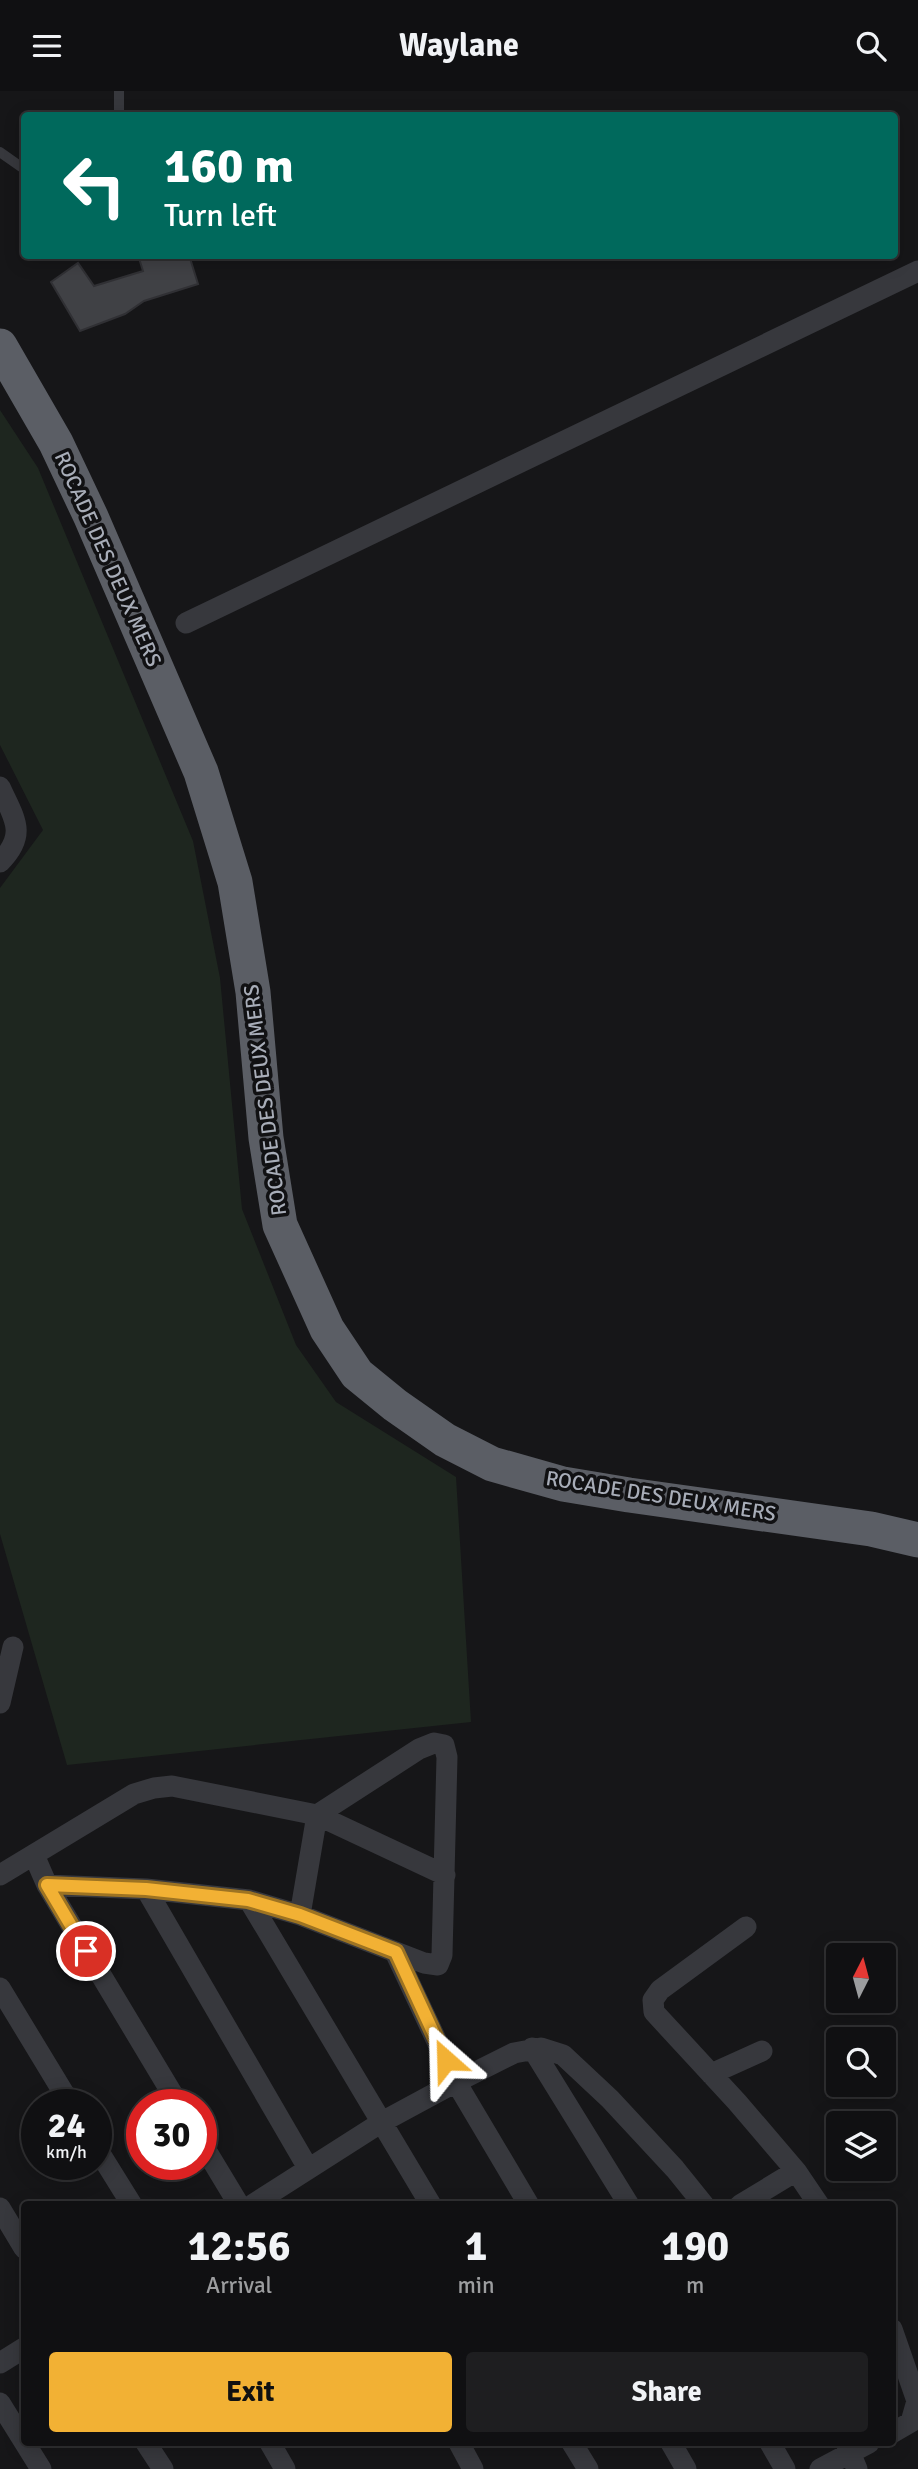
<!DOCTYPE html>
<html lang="en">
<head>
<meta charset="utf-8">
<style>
	body { margin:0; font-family:Signika,sans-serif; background:#1e1e20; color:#f1f3f6; height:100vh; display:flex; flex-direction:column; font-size:26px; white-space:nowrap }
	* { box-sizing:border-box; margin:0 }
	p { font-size:23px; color:#9c9d9f }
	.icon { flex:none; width:38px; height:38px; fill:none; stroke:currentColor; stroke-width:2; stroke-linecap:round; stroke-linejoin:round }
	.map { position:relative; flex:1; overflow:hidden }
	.side { position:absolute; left:21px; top:2110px; width:875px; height:245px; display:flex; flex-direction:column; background:#101012; border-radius:7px; box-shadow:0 4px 18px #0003,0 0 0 2px #303032 }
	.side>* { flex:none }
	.hud { position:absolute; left:21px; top:21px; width:877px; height:147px; border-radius:7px; box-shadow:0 4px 18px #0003,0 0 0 2px #303032; background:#00695c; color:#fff; overflow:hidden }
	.needle { width:46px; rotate:6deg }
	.fabs { position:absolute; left:826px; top:1852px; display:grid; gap:14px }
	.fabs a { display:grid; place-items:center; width:70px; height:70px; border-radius:7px; background:#101012; box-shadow:0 4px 18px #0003,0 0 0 2px #303032; font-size:35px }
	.speed { position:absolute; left:21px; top:1998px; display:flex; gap:14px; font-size:35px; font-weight:700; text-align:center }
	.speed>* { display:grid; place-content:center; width:91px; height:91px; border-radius:50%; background:#101012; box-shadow:0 4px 18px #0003,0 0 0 2px #303032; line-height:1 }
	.speed small { font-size:18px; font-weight:400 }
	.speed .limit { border:10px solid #d22; background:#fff; color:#111 }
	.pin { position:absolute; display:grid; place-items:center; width:60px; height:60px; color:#fff; margin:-30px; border:4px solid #fff; border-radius:50%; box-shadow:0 2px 7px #0007 }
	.me { position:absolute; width:77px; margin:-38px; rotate:335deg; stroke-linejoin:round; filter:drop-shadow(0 0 5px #0008) }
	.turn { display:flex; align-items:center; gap:24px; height:147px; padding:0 28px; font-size:32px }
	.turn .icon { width:91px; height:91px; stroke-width:2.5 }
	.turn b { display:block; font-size:49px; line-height:60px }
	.eta { display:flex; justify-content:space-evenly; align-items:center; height:119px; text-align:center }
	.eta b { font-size:42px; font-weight:700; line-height:49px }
	.button { display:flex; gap:14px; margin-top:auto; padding:14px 28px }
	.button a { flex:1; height:80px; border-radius:7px; background:#f2b134; color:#111; font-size:28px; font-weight:700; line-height:80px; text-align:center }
	.button a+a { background:#1e1e20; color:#f1f3f6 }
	header { display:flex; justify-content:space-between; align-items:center; height:91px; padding:0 28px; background:#101012; font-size:32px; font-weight:700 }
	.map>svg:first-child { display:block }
</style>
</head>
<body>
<header><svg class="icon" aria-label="menu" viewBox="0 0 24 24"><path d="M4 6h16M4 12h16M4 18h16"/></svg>Waylane<svg class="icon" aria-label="search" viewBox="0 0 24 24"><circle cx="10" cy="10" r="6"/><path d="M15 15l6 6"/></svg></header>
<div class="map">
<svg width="918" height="2378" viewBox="0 0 918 2378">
	<rect width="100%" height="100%" fill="#161618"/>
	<path fill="#1e261f" d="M0 319 38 377 193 750 220 887 242 1118 296 1254 336 1311 456 1386 471 1631 67 1674 0 1443V797L43 739 0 654Z"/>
	<path fill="#404145" stroke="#303034" stroke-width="2" d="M138 164H189L198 193 144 210 125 223 80 240 51 191 78 172 94 195 143 180Z"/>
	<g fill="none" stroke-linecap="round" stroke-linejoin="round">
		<path stroke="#37383d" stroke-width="10" d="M119 0V24
			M0 61 24 78"/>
		<path stroke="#37383d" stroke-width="21" d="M186 532 918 180
			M0 696C14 727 28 743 0 771
			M0 1612 13 1556
			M34 1764 47 1794 179 2014
			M0 1784 134 1703 154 1697 172 1695 317 1724 445 1784
			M47 1794 146 1798 249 1809 300 1824 424 1872 438 1874 442 1864 447 1666 444 1654 434 1652 419 1658 317 1724 300 1824
			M146 1798 308 2077
			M249 1809 431 2114
			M746 1836 660 1899 653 1909 654 1921 737 2011 796 2080 819 2114
			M395 1861 456 1991 529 2114
			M0 1897 71 2014
			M532 1957 629 2114
			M711 1983 762 1960
			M201 2051 239 2114
			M96 2056 132 2114
			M252 2114 382 2031 456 1991 514 1962 541 1957 563 1964 610 2008 675 2078 704 2114
			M740 2114 796 2080
			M0 2117 24 2157
			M892 2238 917 2310 911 2331 892 2342
			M0 2272 24 2257
			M0 2312 41 2378
			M146 2352 163 2378
			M270 2352 285 2378
			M459 2352 473 2378
			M572 2352 588 2378
			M671 2352 686 2378
			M770 2352 785 2378
			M846 2352 857 2378
			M820 2378 869 2352"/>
		<path stroke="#5b5e65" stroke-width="35" d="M0 255 56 352 91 426 201 681 235 791 253 901 266 1047 280 1134 327 1238 357 1283 395 1314 445 1349 492 1373 563 1393 629 1404 871 1438 918 1449"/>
	</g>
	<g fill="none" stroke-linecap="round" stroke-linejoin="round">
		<g stroke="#9d7322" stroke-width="18">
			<path id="route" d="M86 1860 47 1794 146 1798 248 1809 300 1824 396 1861 446 1969"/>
		</g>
		<use href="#route" stroke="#f2b134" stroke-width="12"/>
	</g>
	<g text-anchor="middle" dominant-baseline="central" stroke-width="7" stroke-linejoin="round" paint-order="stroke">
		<g font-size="21" fill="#a8adb8" stroke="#111113">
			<text transform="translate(108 468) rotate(66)">ROCADE DES DEUX MERS</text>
			<text transform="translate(265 1009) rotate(-97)">ROCADE DES DEUX MERS</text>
			<text transform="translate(661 1405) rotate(9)">ROCADE DES DEUX MERS</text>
		</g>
	</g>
</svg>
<div class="fabs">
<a><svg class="needle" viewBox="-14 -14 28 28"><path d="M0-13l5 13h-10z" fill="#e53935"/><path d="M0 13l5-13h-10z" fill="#9c9d9f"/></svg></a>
<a><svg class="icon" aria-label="search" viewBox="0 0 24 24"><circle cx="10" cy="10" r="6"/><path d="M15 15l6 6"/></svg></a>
<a><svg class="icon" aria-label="layers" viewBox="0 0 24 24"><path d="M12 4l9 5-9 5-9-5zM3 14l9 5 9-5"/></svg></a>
</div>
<div class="speed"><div>24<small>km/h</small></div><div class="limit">30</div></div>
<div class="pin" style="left:86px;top:1860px;background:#d93025"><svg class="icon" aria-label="arrive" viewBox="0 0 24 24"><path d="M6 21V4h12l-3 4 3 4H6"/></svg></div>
<svg class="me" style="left:446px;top:1969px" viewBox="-20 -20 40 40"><path d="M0-17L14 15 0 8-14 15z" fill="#f2b134" stroke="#fff" stroke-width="4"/></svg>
<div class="hud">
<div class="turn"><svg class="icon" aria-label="left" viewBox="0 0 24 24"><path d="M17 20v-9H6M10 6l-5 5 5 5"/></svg><div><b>160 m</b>Turn left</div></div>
</div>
<section class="side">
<div class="eta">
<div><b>12:56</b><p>Arrival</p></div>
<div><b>1</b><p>min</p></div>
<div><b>190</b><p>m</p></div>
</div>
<div class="button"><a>Exit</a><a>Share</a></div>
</section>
</div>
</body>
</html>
